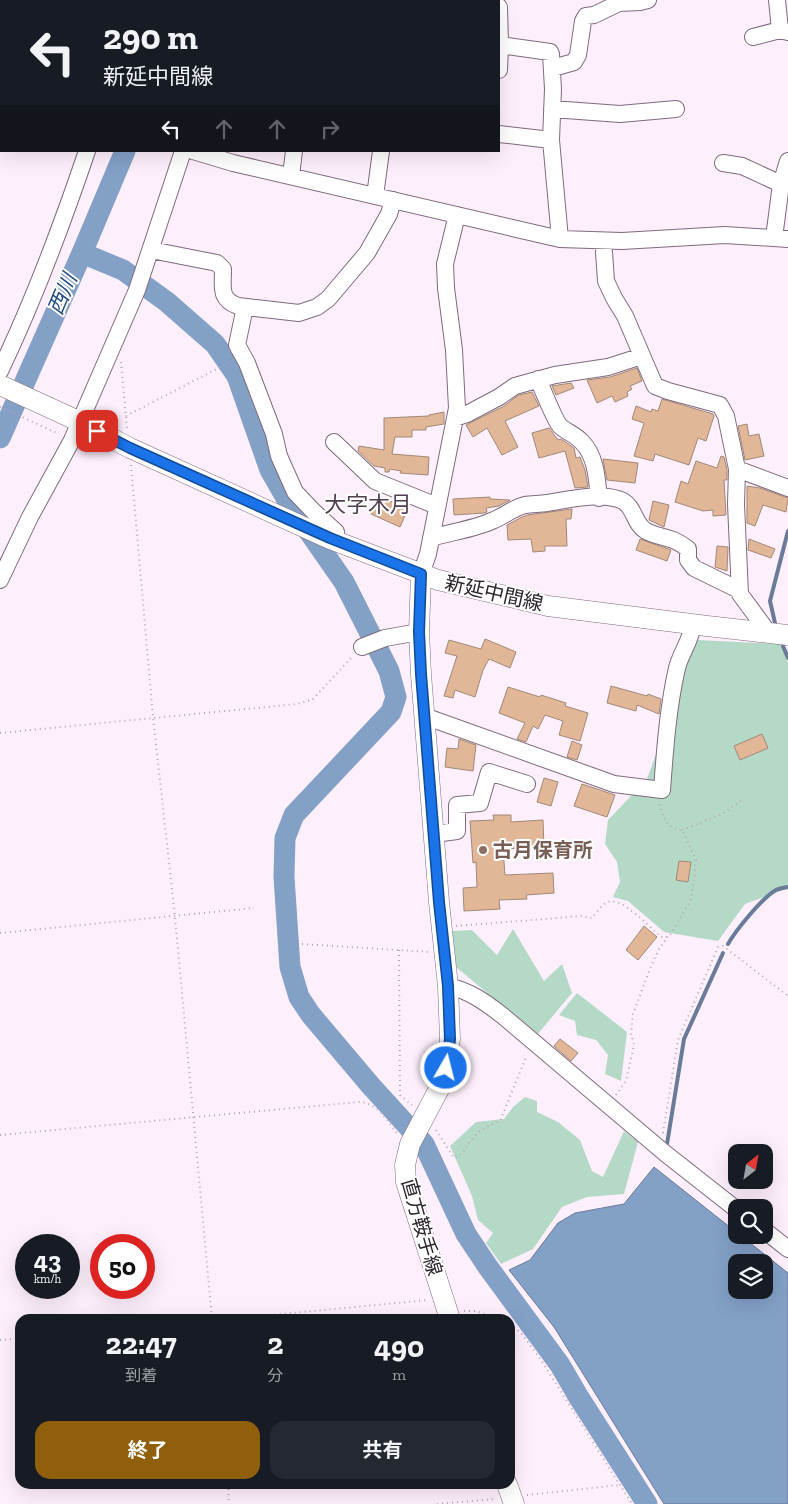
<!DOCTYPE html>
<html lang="ja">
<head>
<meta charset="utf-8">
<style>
	body { margin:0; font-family:"Zilla Slab","Noto Sans JP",serif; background:#242831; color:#f1f3f6; height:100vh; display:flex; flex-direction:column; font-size:19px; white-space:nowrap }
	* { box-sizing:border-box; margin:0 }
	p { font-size:16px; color:#9ea1a6 }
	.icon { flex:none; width:28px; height:28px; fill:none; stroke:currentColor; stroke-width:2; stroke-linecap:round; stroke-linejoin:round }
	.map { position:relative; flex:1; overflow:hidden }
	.drawer { position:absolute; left:15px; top:1314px; width:500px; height:175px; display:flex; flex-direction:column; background:#171b24; border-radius:15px; box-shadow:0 5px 20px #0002 }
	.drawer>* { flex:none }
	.guide { position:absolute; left:0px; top:0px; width:500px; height:152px; box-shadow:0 5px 20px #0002; background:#171b24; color:#f1f3f6; overflow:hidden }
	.needle { width:32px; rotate:31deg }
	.fabs { position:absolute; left:728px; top:1144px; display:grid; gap:10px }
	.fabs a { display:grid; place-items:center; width:45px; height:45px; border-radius:10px; background:#171b24; box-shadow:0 5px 20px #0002; font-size:25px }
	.speed { position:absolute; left:15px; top:1234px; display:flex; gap:10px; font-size:25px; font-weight:700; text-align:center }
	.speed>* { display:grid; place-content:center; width:65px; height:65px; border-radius:50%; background:#171b24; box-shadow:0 5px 20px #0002; line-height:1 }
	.speed small { font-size:12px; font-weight:400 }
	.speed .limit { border:8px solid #d22; background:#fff; color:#111 }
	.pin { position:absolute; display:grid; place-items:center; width:42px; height:42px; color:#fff; margin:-21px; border-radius:10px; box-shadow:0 2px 8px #0006 }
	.me { position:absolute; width:55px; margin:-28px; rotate:8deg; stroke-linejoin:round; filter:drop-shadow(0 0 4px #0008) }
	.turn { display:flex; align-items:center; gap:18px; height:105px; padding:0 20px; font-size:22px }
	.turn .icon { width:65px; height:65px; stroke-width:2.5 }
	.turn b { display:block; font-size:35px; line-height:42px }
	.lanes { display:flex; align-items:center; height:48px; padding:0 20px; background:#0003; justify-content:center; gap:25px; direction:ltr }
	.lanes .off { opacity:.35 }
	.eta { display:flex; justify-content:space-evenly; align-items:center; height:85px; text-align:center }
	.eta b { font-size:30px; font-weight:700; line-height:35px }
	.button { display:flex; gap:10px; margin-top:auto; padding:10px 20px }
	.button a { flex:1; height:58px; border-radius:15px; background:#905f0c; color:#fff; font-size:20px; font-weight:700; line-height:58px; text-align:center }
	.button a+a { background:#242831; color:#f1f3f6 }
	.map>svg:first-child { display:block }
</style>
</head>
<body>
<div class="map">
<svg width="788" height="1504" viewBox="0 0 788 1504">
	<rect width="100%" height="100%" fill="#feeffc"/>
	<path fill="#b5d9c7" d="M698 640 781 644 788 663V888L745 904 718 941 664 932 628 901 613 897 620 882 617 862 605 844 608 820 647 779 662 737 684 648Z
		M513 929 544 981 562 964 572 993 537 1035 456 967 452 931 472 930 497 955Z
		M577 993 627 1032 621 1081 605 1074 608 1055 596 1040 577 1035 575 1021 559 1015Z
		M525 1097 537 1101V1112L558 1122 580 1140 592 1171 603 1177 624 1131 638 1142 624 1194 587 1197 562 1207 533 1249 501 1264 486 1243 493 1233 478 1220 472 1196 450 1146 476 1122 504 1119 513 1107Z"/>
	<path fill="#83a0c7" stroke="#697b98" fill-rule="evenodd" d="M654 1167 736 1232V1235H740L788 1273V1504H664L554 1327 509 1270 530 1260 558 1223 575 1213 624 1204ZM736 1262H764V1290H736Z"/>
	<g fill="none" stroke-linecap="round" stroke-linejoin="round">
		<path stroke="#697b98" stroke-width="4" d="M775 623 770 601 788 531
			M783 646 788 658
			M728 944C736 930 762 898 776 890 780 888 784 888 788 887
			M667 1144 684 1039 723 953"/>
		<path stroke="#83a0c7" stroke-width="21" d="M178 1V0
			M82 253 123 270 167 302 215 344 237 376 270 470 289 503 344 582 389 671 396 697 391 712 294 815 285 838 284 877 290 967 299 997 311 1015 371 1086 424 1144 466 1234 488 1267 560 1365 578 1396 647 1504
			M0 438 82 253 125 151"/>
	</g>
	<path fill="#e2b797" stroke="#a08877" d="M637 368 642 381 630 386 632 389 627 392 628 396 615 402 612 396 597 403 587 380 610 377Z
		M571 383 574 388 556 395 552 386Z
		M532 392 539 406 505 421 518 447 502 455 487 428 473 437 466 425 504 406 519 395Z
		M662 399 713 414 714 416 706 441 698 438 689 465 655 454 653 461 634 456 644 423 632 419 636 406 651 412 652 409 658 411Z
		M444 412V424L426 427V430H412V437H395L392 454 429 457 428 475 400 473 401 471 390 469 389 472H385V468L374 466 358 451 359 446 384 450V418L429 416V415Z
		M747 424 749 436 759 434 764 456 745 460 738 426Z
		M549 428 558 440 561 439 574 448 576 458 580 457 585 470 588 487 575 488 565 451 539 458 532 433Z
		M721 456 724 457 727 470V480H724L726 515 713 516V510L703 511 675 502 681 481 688 484 696 461 717 468Z
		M603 459 638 463 635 483 607 480Z
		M747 486 760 488 788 498 786 512 763 505 755 526 747 523Z
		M379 496 408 509 400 527 371 514Z
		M490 497V499L510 500 499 506 486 508 487 512 484 513 454 515 453 499Z
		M653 501 669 505 664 527 649 520Z
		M572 509 571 519H566L567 546H545V551L533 552 531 539 508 540 507 525 520 518 527 515Z
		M640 539 671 550 667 561 636 550Z
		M749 539 775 549 771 558 748 550Z
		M717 546 728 547 727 571 715 567Z
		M485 639 516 652 510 668 489 659 483 670 475 697 455 690 453 698 444 696 457 656 445 653 449 640 481 649Z
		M611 686 647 696 648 694 661 699 659 714 637 705 636 711 607 703Z
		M508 687 540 697 541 695 566 703 565 706 588 713 580 741 559 735 563 721 545 715 538 729 533 726 526 742 517 739 525 723 499 713Z
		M762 734 768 748 740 760 734 746Z
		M459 739 476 745 473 771 445 767 447 748 458 749Z
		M572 741 582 745 577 760 567 757Z
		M544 778 558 782 551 806 537 802Z
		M582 784 615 795 607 817 574 806Z
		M493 815H511V822L543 820 544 847 503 849 505 875 553 873 554 893 526 895 527 899 499 900 500 909 464 911 463 888 477 887 476 862 473 863 470 821 494 820Z
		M679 861 691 862 688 882 676 880Z
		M644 926 657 937 638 960 626 950Z
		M560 1039 578 1053 571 1061 554 1046Z"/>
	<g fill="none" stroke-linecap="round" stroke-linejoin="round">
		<g stroke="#7f6a7d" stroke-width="18">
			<path id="minor" d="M42 0V1
				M777 0 780 30 788 32
				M129 1V0
				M227 1V0
				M299 1V0
				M499 7 500 45 499 70
				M0 13H1
				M753 37 780 30
				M500 45 550 52 551 54 553 89 551 140 560 239
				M553 68 574 62 578 55 583 21 586 16 594 15 619 3 640 2 648 0
				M552 109 620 114 676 109
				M499 134 551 140
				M193 151 233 163 560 239 622 241 725 235 788 239
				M723 163 742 166 781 184
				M291 176 294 151
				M375 196 381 151
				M774 238 781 184 788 161
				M151 250 217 263 223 269C223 288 219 299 238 306L299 313 317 307 328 299 367 253 389 214 393 200
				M604 252 606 281 614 298 625 316 655 386 668 391 720 405 726 416 737 469 736 504 740 594 765 628 766 632
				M245 307 237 345 247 363 274 434 279 456 295 492 314 512 336 532 337 541
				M0 371C34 300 62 225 87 151
				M538 379C542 388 555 421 560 426 565 431 576 435 582 442 596 456 597 479 599 498
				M455 418 467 414 499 397 515 386 555 375 608 367 642 356
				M334 442 375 481 437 506
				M737 469 788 488
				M431 538C451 532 475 529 494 520 504 516 513 508 525 505 532 504 540 504 547 503 568 500 603 491 623 501 635 508 634 524 646 531 661 539 671 535 688 549V560L694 568 739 590
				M421 574 428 554 457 408 454 350 446 288 445 264 457 215
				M0 580 30 517 72 440 137 290 183 151
				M362 647 385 638 419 632
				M424 716 614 784 662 790C665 749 668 707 677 668 681 652 691 641 693 624
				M434 834 457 831V805L480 803 489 772 527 784
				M448 986C470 991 485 1002 503 1016L666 1154 736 1209
				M764 1230 788 1249"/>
		</g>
		<g stroke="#7f6a7d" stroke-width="21">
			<path id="major" d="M0 385 74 419 130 448 330 539 438 580 548 606 707 626 788 635
				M421 574 419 632 421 674 439 902 448 986 450 1039 446 1068 440 1087 410 1144 405 1165 406 1182 450 1319
				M507 1484 514 1504"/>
		</g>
		<path stroke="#b3a6b1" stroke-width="2" stroke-dasharray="1 4" stroke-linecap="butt" d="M121 362 127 429
			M0 407 59 434
			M126 416 230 362
			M131 465 153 717 175 917 212 1319
			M0 733 297 704 312 700 352 657
			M682 830 722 814 744 799
			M456 926 582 916 592 918C596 913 601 906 606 903 620 894 649 927 660 936L664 938 670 935 690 902 694 881 696 860 682 830C667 830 662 815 659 803
			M0 933 254 908
			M302 944 429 952
			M399 950 400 1095 412 1105
			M616 1095 626 1081 634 1045 631 1033 633 1014 651 966 659 949 668 937
			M436 1130 454 1158C466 1153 465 1147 473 1138 480 1129 490 1125 500 1121L527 1055
			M663 1133 678 1040 718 947 723 946 788 996
			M0 1135 359 1102C378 1103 386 1119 397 1133
			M464 1311H476L498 1319
			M230 1319 428 1300
			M510 1324 521 1333 541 1360 632 1504
			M0 1340 20 1338
			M228 1484 229 1504
			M527 1495 619 1485
			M437 1504 495 1499"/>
		<use href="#minor" stroke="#fff" stroke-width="16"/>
		<use href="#major" stroke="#fff" stroke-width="20"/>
	</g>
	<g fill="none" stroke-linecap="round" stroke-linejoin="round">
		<g stroke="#114b97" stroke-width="12">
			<path id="route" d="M97 431 130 448 330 538 421 574 419 632 421 674 439 902 448 986 450 1039 446 1068"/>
		</g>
		<use href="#route" stroke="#1a73e8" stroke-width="9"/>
	</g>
	<circle fill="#8d6e63" stroke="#fff" stroke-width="2" cx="483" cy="850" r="5"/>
	<g text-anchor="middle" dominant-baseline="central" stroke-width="4" stroke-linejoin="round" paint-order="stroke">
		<g font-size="20" fill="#2d242c" stroke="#fff">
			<text transform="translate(494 593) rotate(13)">新延中間線</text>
			<text transform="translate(422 1227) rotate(74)">直方鞍手線</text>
		</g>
		<g font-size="20" font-weight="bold" fill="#785e54" stroke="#fff" text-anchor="start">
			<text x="493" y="850">古月保育所</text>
		</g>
		<g font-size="21" font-style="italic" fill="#264c7f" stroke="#fff">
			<text transform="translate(62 294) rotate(-67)">西川</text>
		</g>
		<g font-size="22" fill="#534051" stroke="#fff">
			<text x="368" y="504">大字木月</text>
		</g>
	</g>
</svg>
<div class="fabs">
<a><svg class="needle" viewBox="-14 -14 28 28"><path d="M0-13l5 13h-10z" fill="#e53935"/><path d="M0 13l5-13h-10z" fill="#9ea1a6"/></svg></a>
<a><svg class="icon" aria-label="search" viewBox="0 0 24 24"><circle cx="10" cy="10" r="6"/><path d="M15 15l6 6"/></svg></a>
<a><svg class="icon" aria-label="layers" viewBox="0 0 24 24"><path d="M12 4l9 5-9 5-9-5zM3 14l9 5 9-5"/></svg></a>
</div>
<div class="speed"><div>43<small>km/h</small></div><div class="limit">50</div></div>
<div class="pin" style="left:97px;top:431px;background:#d93025"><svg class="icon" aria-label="arrive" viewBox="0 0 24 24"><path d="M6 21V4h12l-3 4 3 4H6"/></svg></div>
<svg class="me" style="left:446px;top:1068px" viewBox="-20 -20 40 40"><circle r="17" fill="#1a73e8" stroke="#fff" stroke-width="3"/><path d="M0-11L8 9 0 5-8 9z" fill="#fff"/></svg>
<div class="guide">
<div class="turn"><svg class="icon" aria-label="left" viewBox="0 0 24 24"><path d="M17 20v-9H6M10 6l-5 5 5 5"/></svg><div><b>290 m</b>新延中間線</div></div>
<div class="lanes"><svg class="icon" aria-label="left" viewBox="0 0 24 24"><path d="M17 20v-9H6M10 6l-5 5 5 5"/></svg><svg class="icon off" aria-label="ahead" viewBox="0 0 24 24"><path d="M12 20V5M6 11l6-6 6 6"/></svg><svg class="icon off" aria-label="ahead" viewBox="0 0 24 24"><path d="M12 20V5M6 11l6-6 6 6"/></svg><svg class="icon off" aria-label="right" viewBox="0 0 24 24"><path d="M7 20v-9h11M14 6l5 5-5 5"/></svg></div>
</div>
<section class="drawer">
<div class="eta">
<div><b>22:47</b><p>到着</p></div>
<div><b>2</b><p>分</p></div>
<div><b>490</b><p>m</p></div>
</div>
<div class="button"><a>終了</a><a>共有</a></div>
</section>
</div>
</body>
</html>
